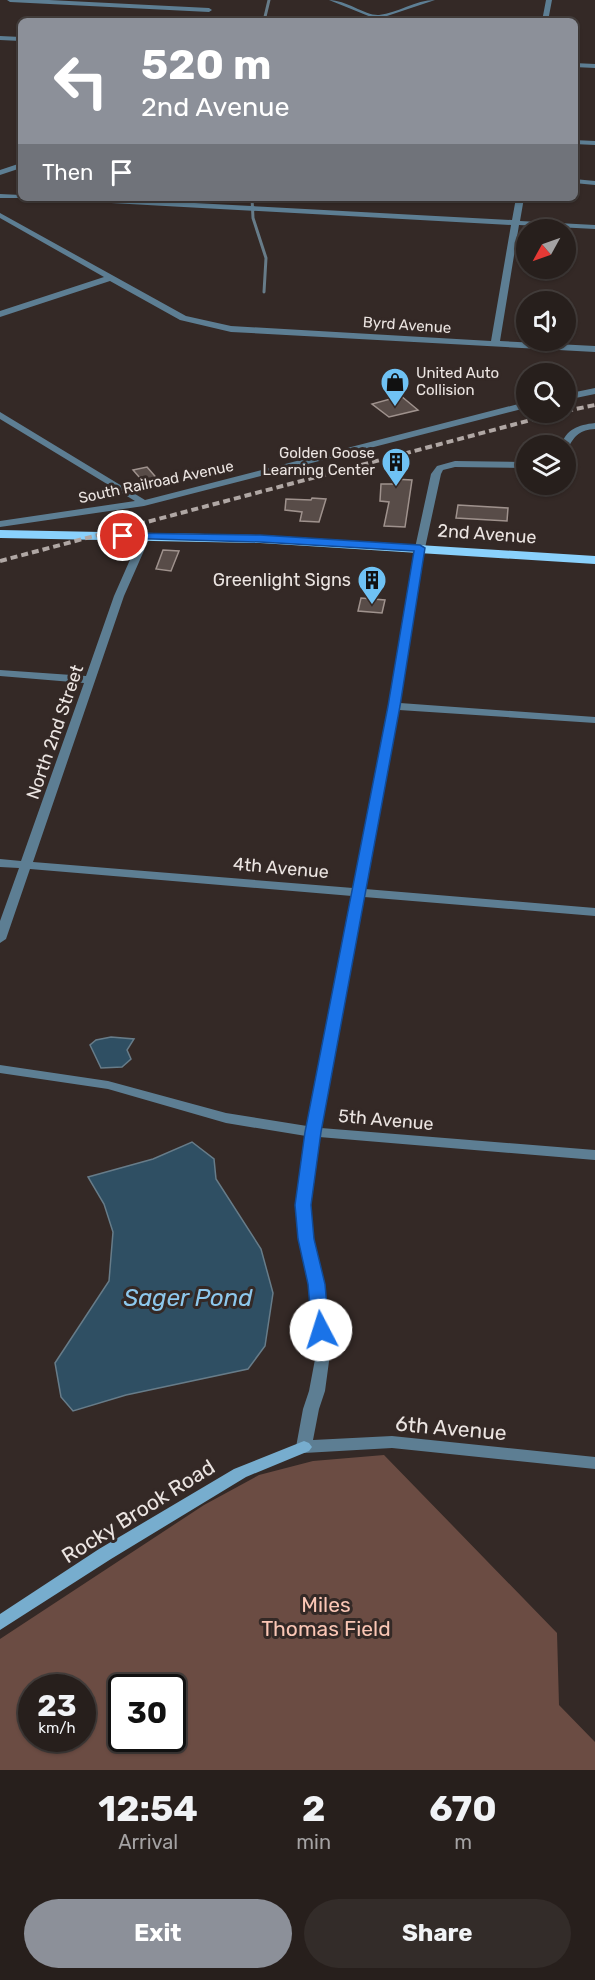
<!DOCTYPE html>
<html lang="en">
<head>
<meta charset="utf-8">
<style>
	body { margin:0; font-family:Rubik,sans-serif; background:#332c29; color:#f1f3f6; height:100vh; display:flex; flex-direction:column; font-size:22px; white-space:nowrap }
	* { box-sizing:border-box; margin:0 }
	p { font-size:20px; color:#a4a2a3 }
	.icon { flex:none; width:33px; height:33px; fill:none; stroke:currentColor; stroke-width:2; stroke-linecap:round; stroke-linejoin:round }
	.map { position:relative; height:1770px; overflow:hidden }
	.sheet { display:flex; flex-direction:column; background:#271f1c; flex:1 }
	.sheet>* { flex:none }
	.guide { position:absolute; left:18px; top:18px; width:560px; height:183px; border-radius:9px; box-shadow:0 2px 4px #0004,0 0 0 2px #433d3b; background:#8c9099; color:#fff; overflow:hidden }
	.needle { width:39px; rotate:230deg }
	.fabs { position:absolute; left:516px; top:219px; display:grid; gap:12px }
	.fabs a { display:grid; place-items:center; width:60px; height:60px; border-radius:50%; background:#271f1c; box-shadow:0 2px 4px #0004,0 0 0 2px #433d3b; font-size:30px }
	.speed { position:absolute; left:18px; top:1674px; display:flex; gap:12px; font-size:30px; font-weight:700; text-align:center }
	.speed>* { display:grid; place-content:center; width:78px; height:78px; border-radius:50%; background:#271f1c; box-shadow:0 2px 4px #0004,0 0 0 2px #433d3b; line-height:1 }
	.speed small { font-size:15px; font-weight:400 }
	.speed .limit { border:3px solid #111; border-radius:9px; background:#fff; color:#111 }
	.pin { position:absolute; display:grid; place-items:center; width:51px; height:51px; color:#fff; margin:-26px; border:3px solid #fff; border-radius:50%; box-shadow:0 2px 6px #0007 }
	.me { position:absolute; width:66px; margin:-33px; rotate:355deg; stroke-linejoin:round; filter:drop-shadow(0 0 4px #0008) }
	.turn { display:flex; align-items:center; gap:21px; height:126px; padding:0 24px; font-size:27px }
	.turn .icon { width:78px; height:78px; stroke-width:2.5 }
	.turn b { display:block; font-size:42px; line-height:51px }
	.then { display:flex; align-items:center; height:57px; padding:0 24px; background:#0003; gap:12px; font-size:22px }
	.eta { display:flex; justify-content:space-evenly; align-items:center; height:102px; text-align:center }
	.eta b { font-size:36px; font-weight:700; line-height:42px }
	.primary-button { display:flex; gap:12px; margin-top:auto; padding:12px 24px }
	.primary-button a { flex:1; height:69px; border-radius:36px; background:#8c9099; color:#fff; font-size:24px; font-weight:700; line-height:69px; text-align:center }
	.primary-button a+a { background:#332c29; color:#f1f3f6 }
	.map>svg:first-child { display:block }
</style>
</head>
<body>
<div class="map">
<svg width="595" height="1770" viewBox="0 0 595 1770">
	<rect width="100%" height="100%" fill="#342926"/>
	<path fill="#6b4c43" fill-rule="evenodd" d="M384 1455 557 1633 559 1705 595 1742V1770H0V1639L204 1505 259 1475 313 1461ZM32 1688H82V1738H32ZM122 1688H172V1738H122Z"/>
	<path fill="#2f4f63" stroke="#677c89" stroke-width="1.5" d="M111 1037 134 1039 127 1050 131 1059 122 1067 101 1068 90 1045 96 1040Z
		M192 1142 214 1159 216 1179 261 1249 273 1293 265 1346 248 1369 126 1395 73 1411 61 1397 55 1363 109 1281 113 1232 104 1204 88 1177 153 1159Z"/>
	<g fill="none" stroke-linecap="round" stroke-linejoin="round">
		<path stroke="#677c89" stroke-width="3" d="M264 21 269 0
			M252 198 253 218 266 258 264 292"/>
	</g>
	<path fill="#584c48" stroke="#9f928d" stroke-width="1.5" d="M401 396 418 410 389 417 372 404Z
		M147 467 161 483 147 486 133 470Z
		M393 479 412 480 405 527 384 526 389 502 380 501 381 484H393Z
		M312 498 326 499 319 522 300 521 302 512 285 510 286 499 311 500Z
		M458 505 508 508 507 521 456 518Z
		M163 550 179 551 171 571 156 569Z
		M361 598 385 600 382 613 358 611Z"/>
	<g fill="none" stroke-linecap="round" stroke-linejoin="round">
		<path fill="#5d7e93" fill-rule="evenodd" d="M7 0H49L209 8 212 10 209 12 10 2Z
			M329 0C346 0 366 16 379 15 398 13 415 0 435 0L384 17 408 19 411 21H363L371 17Z
			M546 0H552L548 21H542Z
			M0 36 21 37V41L0 40Z
			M574 63 595 64V68L574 67Z
			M574 140 595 141V145L574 144Z
			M21 163V168L0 175V170Z
			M574 179 595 181V185L574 183Z
			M0 194 21 195V198H24H0Z
			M53 198H100L512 220 516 198H524L520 221 595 225V229L519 225 500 341 595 346V352L231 332 180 320 110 281 0 317V311L104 277 0 218V213L186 316 231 326 491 341 511 225 57 200Z
			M595 388V394L566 400V394Z
			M526 402V408L144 506 0 527V521L135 501 0 419V412L145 500Z
			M595 423V429C580 430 575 435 568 448L566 449V446H561C566 429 578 425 595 423Z
			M455 461 526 462V468L455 467 443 470 441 474 425 548 400 703 595 717V723L399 710 365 889 595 908V916L364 897 321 1128 595 1150V1160L319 1137 310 1205 313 1239 324 1284 330 1354 325 1391 319 1409 313 1440 392 1436 595 1457V1469L392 1448 304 1453 299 1451 296 1447 303 1409 309 1391 316 1354 310 1284 299 1239 296 1205 306 1136 226 1123 108 1089 0 1073V1065L108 1081 226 1113 307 1126 352 896 30 869 6 939 0 943V921L19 868 0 867V859L21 861 84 683 0 676V670L86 676 114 596 140 537 145 534 148 535 150 537 124 596 33 862 353 888 389 706 415 548 431 474 437 466Z"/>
		<path fill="#77adce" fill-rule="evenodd" d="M304 1441 309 1443 312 1447 309 1451 246 1477 111 1559 0 1630V1614L99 1549 234 1469Z"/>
		<path fill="#8ad1fc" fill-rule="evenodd" d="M0 530 260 535 595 556V564L260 543 0 538Z"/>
		<path stroke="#b0a7a4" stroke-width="4" stroke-dasharray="7 4" stroke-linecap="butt" d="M566 411 595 405
			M0 561 561 412"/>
	</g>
	<path fill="#1a73e8" stroke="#114b97" stroke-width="1.5" d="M123 533 260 535 420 545 425 548 400 706 321 1132 311 1205 314 1239 325 1284 329 1330 321 1337 312 1330 308 1284 298 1239 295 1205 305 1132 388 706 414 551 260 542 119 538 117 536Z"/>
	<defs>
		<g id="shop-pin" transform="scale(1.5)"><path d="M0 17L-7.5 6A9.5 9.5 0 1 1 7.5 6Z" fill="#6fc2f4" stroke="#342926"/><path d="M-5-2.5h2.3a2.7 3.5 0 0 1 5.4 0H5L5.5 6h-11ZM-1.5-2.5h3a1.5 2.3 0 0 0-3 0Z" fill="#111"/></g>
		<g id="building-pin" transform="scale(1.5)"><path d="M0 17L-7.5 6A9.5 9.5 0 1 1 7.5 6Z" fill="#6fc2f4" stroke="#342926"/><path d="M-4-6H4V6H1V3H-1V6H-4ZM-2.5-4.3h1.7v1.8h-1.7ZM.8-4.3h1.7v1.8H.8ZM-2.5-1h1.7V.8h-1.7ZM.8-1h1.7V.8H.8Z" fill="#111"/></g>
	</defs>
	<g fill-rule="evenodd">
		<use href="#shop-pin" x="395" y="382"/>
		<use href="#building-pin" x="396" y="462"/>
		<use href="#building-pin" x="372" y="580"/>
	</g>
	<g text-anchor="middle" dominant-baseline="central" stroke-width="6" stroke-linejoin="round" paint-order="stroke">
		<g font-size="15" fill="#ebe4e1" stroke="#342926">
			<text transform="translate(407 325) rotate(4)">Byrd Avenue</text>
			<text transform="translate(156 482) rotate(-12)">South Railroad Avenue</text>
		</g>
		<g font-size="15" fill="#ebe4e1" stroke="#342926" text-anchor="start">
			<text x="416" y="373">United Auto<tspan x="416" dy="17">Collision</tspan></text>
			<text x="375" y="453" text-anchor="end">Golden Goose<tspan x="375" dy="17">Learning Center</tspan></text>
		</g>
		<g font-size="18" fill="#ebe4e1" stroke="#342926">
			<text transform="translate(487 534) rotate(4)">2nd Avenue</text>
			<text transform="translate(55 732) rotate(-71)">North 2nd Street</text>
			<text transform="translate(281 868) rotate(5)">4th Avenue</text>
			<text transform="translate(386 1120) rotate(5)">5th Avenue</text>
		</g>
		<g font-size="18" fill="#ebe4e1" stroke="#342926" text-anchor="end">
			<text x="351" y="580">Greenlight Signs</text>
		</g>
		<g font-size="21" fill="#ebe4e1" stroke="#342926">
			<text transform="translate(451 1428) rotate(5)">6th Avenue</text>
			<text transform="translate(138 1511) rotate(-32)">Rocky Brook Road</text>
		</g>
		<g font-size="21" fill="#fac6b5" stroke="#342926">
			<text x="326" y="1604">Miles<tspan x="326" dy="24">Thomas Field</tspan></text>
		</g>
		<g font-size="24" font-style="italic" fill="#8dc8ed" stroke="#342926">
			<text x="188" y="1298">Sager Pond</text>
		</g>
	</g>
</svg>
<div class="fabs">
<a><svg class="needle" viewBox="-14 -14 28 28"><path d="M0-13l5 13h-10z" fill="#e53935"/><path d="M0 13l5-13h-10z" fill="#a4a2a3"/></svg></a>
<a><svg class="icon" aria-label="sound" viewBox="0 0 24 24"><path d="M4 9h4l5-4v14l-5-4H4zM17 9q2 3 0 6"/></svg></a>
<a><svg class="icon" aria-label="search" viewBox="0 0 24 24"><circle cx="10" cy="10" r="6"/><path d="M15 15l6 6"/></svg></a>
<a><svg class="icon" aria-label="layers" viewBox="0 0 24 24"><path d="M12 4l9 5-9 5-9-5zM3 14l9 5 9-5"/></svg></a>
</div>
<div class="speed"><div>23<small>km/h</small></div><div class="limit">30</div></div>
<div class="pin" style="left:123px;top:536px;background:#d93025"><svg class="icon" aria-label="arrive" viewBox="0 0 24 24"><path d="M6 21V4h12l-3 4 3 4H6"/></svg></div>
<svg class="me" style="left:321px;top:1330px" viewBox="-20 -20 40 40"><circle r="19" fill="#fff"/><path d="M0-13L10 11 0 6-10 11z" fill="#1a73e8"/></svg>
<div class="guide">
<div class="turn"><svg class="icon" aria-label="left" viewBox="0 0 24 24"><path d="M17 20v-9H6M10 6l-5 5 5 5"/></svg><div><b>520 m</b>2nd Avenue</div></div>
<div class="then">Then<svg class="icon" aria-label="arrive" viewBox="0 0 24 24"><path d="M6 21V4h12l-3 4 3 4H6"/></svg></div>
</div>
</div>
<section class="sheet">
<div class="eta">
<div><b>12:54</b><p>Arrival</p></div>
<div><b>2</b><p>min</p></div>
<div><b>670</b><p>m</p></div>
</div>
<div class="primary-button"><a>Exit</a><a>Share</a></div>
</section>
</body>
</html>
